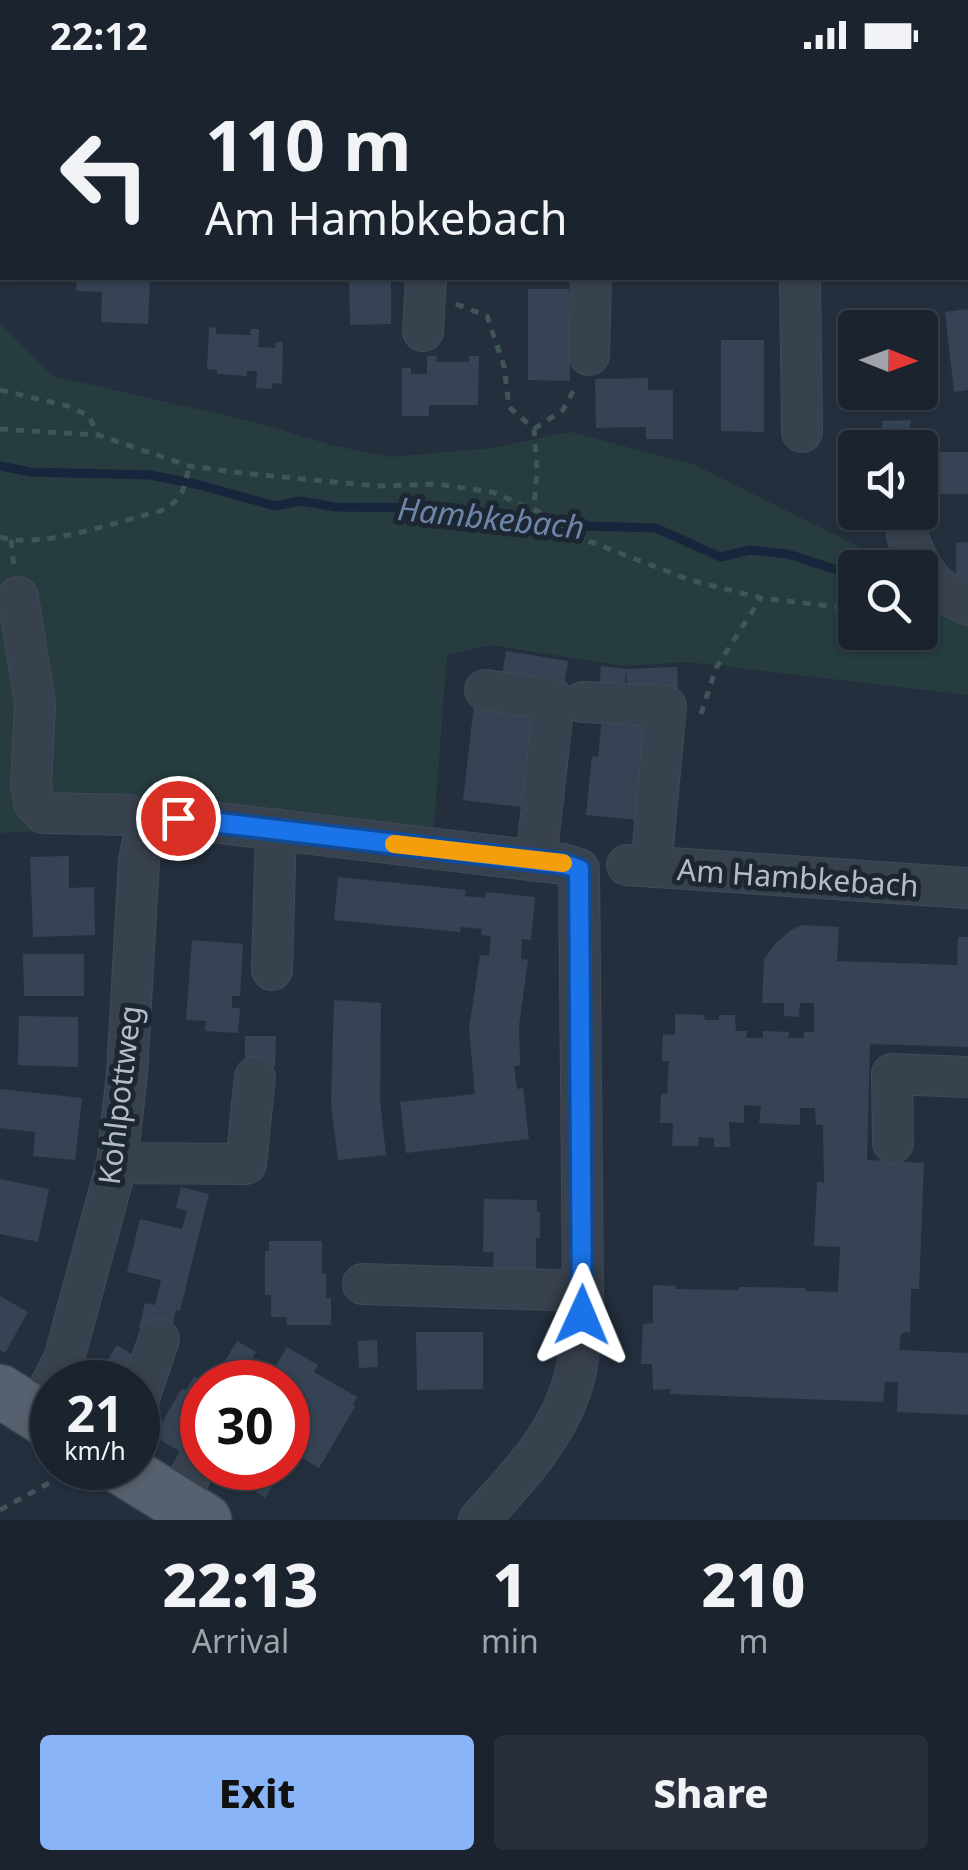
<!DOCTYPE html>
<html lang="en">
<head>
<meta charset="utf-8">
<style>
	body { margin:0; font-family:"Noto Sans",sans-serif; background:#282f3a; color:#f1f3f6; height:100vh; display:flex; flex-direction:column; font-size:38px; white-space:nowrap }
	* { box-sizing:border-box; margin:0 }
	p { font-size:32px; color:#a0a4aa }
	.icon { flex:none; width:55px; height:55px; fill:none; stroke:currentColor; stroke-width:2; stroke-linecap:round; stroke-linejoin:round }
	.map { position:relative; height:1450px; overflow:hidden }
	.panel { display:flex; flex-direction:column; background:#1b232e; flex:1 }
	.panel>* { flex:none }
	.guide { position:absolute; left:0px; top:0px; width:970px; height:210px; box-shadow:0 2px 8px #0004,0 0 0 2px #39404a; background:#1b232e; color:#f1f3f6; overflow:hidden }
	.needle { width:65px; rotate:91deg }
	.controls { position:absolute; left:838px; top:240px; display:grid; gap:20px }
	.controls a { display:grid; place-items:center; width:100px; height:100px; border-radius:10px; background:#1b232e; box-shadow:0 2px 8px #0004,0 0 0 2px #39404a; font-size:50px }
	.speed { position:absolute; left:30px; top:1290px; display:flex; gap:20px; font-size:50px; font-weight:700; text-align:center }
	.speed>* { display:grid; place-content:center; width:130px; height:130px; border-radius:50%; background:#1b232e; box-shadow:0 2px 8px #0004,0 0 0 2px #39404a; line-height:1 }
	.speed small { font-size:25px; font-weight:400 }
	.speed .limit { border:15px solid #d22; background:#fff; color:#111 }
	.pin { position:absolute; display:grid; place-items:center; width:85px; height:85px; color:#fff; margin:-42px; border:5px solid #fff; border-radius:50%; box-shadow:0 2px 10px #0007 }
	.me { position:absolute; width:110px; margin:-55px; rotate:1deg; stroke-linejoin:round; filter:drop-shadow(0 0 8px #0008) }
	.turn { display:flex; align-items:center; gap:35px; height:210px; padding:0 40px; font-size:45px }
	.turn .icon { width:130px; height:130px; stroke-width:2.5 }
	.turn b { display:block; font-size:70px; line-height:85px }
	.eta { display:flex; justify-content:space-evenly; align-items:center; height:170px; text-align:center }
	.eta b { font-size:60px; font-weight:800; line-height:70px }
	.cta { display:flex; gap:20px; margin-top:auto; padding:20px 40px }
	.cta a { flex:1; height:115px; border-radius:10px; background:#8ab4f8; color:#111; font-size:40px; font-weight:800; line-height:115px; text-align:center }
	.cta a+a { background:#282f3a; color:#f1f3f6 }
	.status { display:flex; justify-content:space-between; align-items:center; height:70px; padding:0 50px; background:#1b232e; direction:ltr }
	.status svg { height:28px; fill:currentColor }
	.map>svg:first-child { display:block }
</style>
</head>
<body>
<div class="status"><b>22:12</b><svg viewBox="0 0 49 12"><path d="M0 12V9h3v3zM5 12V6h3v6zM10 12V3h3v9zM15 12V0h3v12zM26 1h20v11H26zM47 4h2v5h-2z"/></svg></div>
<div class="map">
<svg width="968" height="1450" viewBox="0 0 968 1450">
	<rect width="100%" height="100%" fill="#242f3e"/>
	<path fill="#263c3f" d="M0 254 53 306 254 352 331 375 390 387 492 378 570 362 695 395 900 497 855 498V562H920V513L968 551V625L688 592 623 596 491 575 447 585 433 769 132 756 0 763Z"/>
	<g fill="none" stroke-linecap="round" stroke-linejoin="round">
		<path stroke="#17263c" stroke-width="9" d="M0 396 30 402 150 405 200 415 275 436 301 431 335 437 458 438 476 450 547 459 585 456 656 458 720 487 750 480 788 484 855 506"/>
	</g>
	<path fill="#364354" d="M77 208H150L148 254 101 252 102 222 76 221Z
		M349 208H391V254L350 255Z
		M528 219H569L570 311 528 310Z
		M968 239V320L954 322 945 242Z
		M837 250H887V258H855V322H894V336H863V331H837Z
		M209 257 216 258V264L250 265 251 259H259L258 277 275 278 276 272H283L282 314 272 313V319L256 318 257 301H247V306L217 304V300L207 299Z
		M721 270H764V362L721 361Z
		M427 286H437L436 292H469V286H479L478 335H429V346H402V298H411V304H427Z
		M648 308V320H673V369H646V357L596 358 595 309Z
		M911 350 907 375 882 378V351Z
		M838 375H855V433H838Z
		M935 382H968V424H934Z
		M968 472V521L956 522V473Z
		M506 581 568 591 564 617 502 607Z
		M601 596 626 599 624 622 599 620Z
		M677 597 678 620 640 621 627 616 626 599Z
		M475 625 539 633 533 673 529 672 521 737 463 730Z
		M602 647 653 652 638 750 586 745 592 686 598 687Z
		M69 786V818L94 817 95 865 33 867 30 787Z
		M338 807 466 820 465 826 485 828 486 822 535 827 531 870 522 869 521 889 528 890 519 956 520 995 514 997 517 1019 523 1018 529 1069 406 1083 400 1032 475 1024 469 959 480 885 489 886 491 866 481 865 482 859 461 857 460 862 334 850Z
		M802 855 839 857 837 891 957 895 958 867H968V977L870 974 867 1090 924 1093 919 1219H911L910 1262 901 1263 899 1280 968 1283V1345L897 1342 898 1312H885L883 1332 670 1324 671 1319 653 1320 652 1294H641L643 1254 653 1253V1215L676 1216 675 1219 739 1220V1217L806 1218 805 1221 838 1222 840 1177 814 1176 817 1112 824 1113 823 1055H816L815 1038H800V1055L759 1053 761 1036 744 1035V1053L729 1052 730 1077H714V1068L699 1067 698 1076H672L673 1053H660L661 1024H667L669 991H662L663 964 675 965V944L704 945 705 950H719V945H735L736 961H747L746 968H763V961L789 962 788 968H804V962H814V933H800L799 947 784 946V933H762L764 889 776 873 791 860Z
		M192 870 243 874 240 926H232V938H240L238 963 205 961 206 951 186 950Z
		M23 884H84V926H24Z
		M334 930 381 933 380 1029 386 1085 338 1090 331 1033Z
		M19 946 78 947V997L18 995Z
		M245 966H276L275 996 245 995Z
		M0 1019 82 1028 75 1090 33 1086 35 1062 0 1058Z
		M0 1109 49 1119 38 1172 0 1164Z
		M181 1117 209 1124 180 1241 176 1240 170 1266 139 1258 145 1233 155 1235 161 1210 127 1202 140 1149 182 1159 187 1141 176 1138Z
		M484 1129 537 1130V1142H540V1168H536V1201L493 1200 494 1182H483Z
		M269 1171H322V1204H326V1228H331V1255H287L286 1247H271V1225H265V1181H269Z
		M0 1226 28 1242 5 1283 0 1280Z
		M416 1262H483V1319L417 1320Z
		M377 1270 378 1297 359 1298 358 1271Z
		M237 1271 256 1282 244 1303 224 1292Z
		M117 1275 135 1286 123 1307 132 1312H80L94 1289 104 1295Z
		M287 1277 318 1295 314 1302 357 1327 353 1335 355 1337 319 1398 292 1382 288 1390V1312H266Z
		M194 1306 202 1311V1365L189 1387 154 1366 182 1318 186 1320Z
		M236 1398H283L265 1428 230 1406Z"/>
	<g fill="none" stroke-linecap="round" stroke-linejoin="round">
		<g stroke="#414a57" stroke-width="42">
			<path id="minor" d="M353 0 356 2
				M146 2V0
				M278 2V0
				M800 208 802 362
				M423 261 426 208
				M589 285 591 208
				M907 465C921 502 931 518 968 535
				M18 527 35 633 31 716 34 732 44 743 129 745 146 755
				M485 620 554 630 536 791
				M583 632 666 636 651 797
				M146 755 155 749 178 748 563 794 579 799 583 1221C581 1254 581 1291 570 1322 552 1373 514 1411 479 1450
				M627 795 968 818
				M272 900 276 759
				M893 1073 892 1004 968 1007
				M117 1093 246 1094 255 1007
				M363 1214 583 1221
				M138 1331 159 1269
				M36 1344 64 1289 117 1093 127 1004 139 790 146 755
				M176 1432 202 1385"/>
		</g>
		<g stroke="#414a57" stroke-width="55">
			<path id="major" d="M0 1321 52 1354
				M121 1398 205 1450"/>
		</g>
		<path stroke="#3f5557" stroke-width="5" stroke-dasharray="8 8" stroke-linecap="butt" d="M488 2 490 0
			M456 234 487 246 504 296 509 337 534 359 537 401 534 437
			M0 320 68 336 89 346 98 365
			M0 359 98 365 189 396 242 403 377 416 437 414 492 422 551 447 578 467 690 510 761 528 855 539
			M534 359 563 340 576 316
			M0 467C41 480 118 451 160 441 183 430 184 420 189 396
			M11 470 14 497
			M701 644 716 598 761 528
			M0 1440 51 1412"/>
		<use href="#minor" stroke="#38414e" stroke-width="40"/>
		<use href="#major" stroke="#56606e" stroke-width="52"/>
	</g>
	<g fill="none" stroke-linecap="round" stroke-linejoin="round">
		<g stroke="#114b97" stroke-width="25">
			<path id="route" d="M178 748 564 794 579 799 582 1245"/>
		</g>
		<use href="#route" stroke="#1a73e8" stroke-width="18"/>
		<path stroke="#f59e0b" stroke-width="18" d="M394 774 563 793"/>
	</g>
	<g text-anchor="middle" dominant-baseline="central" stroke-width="10" stroke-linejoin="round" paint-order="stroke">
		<g font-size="30" fill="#b4bcc9" stroke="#1d2633">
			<text transform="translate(798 807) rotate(4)">Am Hambkebach</text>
			<text transform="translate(119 1025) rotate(-83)">Kohlpottweg</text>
		</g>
		<g font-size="32" font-style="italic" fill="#6d86a8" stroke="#1d2633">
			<text transform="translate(491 447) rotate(6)">Hambkebach</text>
		</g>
	</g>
</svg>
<div class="controls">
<a><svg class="needle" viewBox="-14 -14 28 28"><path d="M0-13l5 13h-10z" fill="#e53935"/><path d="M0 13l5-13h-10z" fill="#a0a4aa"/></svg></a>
<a><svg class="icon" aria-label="sound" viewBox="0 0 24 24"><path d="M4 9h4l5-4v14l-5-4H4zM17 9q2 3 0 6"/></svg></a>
<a><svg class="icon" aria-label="search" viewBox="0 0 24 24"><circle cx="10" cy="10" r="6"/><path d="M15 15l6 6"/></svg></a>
</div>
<div class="speed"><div>21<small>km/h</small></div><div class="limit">30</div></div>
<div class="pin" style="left:178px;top:748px;background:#d93025"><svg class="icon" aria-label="arrive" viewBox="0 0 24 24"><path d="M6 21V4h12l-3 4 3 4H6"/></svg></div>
<svg class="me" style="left:582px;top:1245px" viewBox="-20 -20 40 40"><path d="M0-17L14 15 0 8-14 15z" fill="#1a73e8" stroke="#fff" stroke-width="4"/></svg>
<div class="guide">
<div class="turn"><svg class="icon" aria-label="left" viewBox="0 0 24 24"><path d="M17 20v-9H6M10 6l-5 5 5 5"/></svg><div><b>110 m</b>Am Hambkebach</div></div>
</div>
</div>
<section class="panel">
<div class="eta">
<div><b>22:13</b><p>Arrival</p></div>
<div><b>1</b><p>min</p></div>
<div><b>210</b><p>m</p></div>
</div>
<div class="cta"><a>Exit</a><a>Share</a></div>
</section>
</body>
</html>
